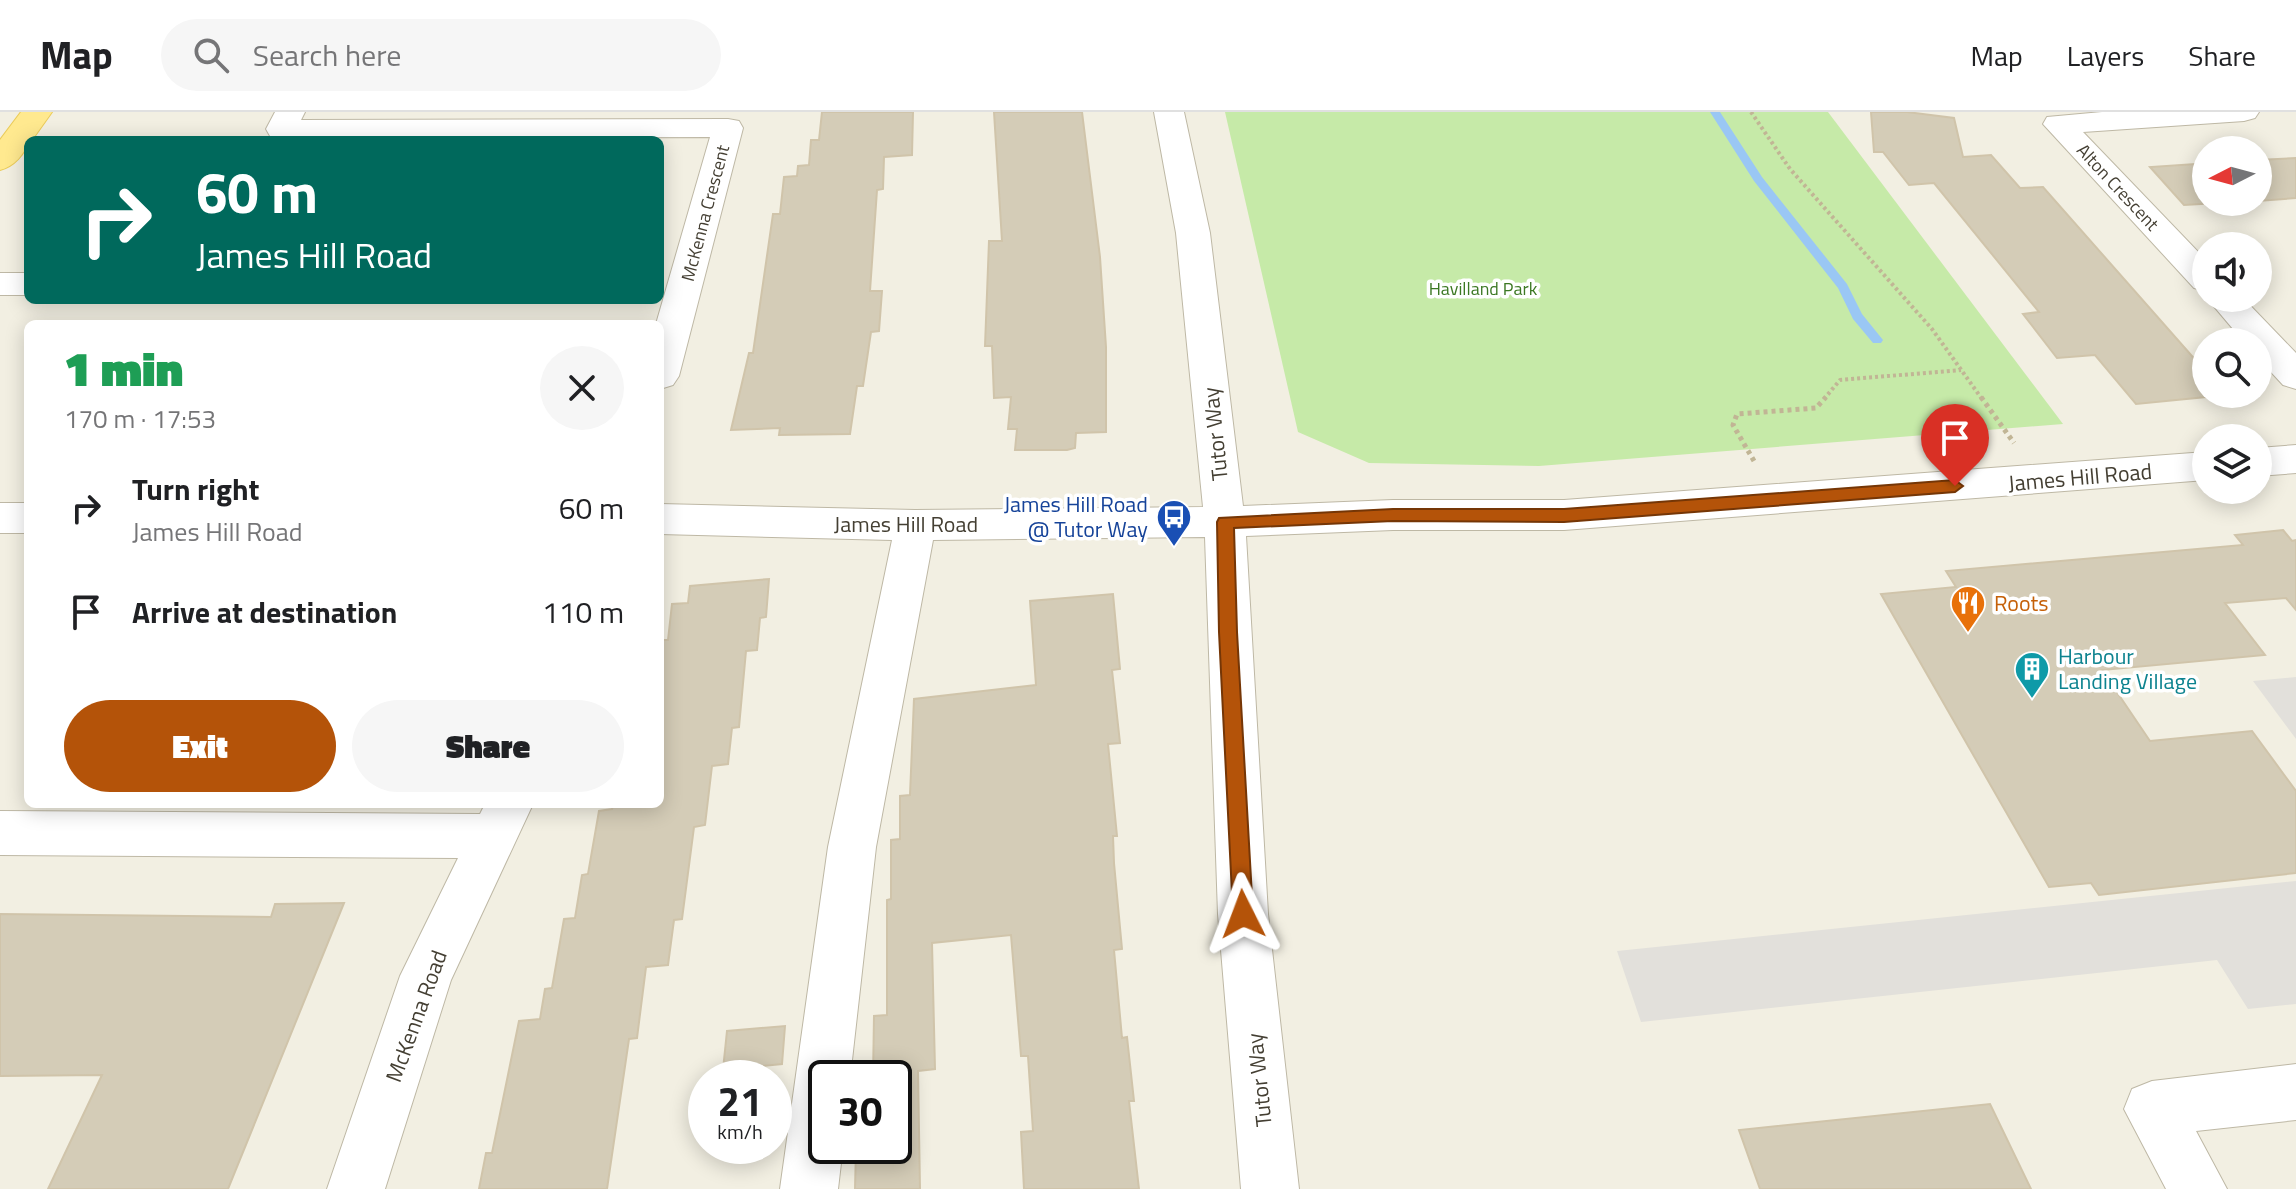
<!DOCTYPE html>
<html lang="en">
<head>
<meta charset="utf-8">
<style>
	body { margin:0; font-family:"Titillium Web",sans-serif; background:#f6f6f6; color:#202124; height:100vh; display:flex; flex-direction:column; font-size:30px; white-space:nowrap }
	* { box-sizing:border-box; margin:0 }
	p { font-size:26px; color:#757577 }
	.icon { flex:none; width:44px; height:44px; fill:none; stroke:currentColor; stroke-width:2; stroke-linecap:round; stroke-linejoin:round }
	.map { position:relative; flex:1; overflow:hidden }
	.details { position:absolute; left:24px; top:208px; width:640px; height:488px; display:flex; flex-direction:column; background:#fff; border-radius:12px; box-shadow:0 4px 20px #0003 }
	.details>* { flex:none }
	.banner { position:absolute; left:24px; top:24px; width:640px; height:168px; border-radius:12px; box-shadow:0 4px 20px #0003; background:#00695c; color:#fff; overflow:hidden }
	.needle { width:52px; rotate:264deg }
	.buttons { position:absolute; left:2192px; top:24px; display:grid; gap:16px }
	.buttons a { display:grid; place-items:center; width:80px; height:80px; border-radius:50%; background:#fff; box-shadow:0 4px 20px #0003; font-size:40px }
	.speed { position:absolute; left:688px; top:948px; display:flex; gap:16px; font-size:40px; font-weight:700; text-align:center }
	.speed>* { display:grid; place-content:center; width:104px; height:104px; border-radius:50%; background:#fff; box-shadow:0 4px 20px #0003; line-height:1 }
	.speed small { font-size:20px; font-weight:400 }
	.speed .limit { border:4px solid #111; border-radius:12px; background:#fff; color:#111 }
	.pin { position:absolute; display:grid; place-items:center; width:68px; height:68px; color:#fff; margin:-82px -34px; border-radius:50% 50% 50% 0; rotate:-45deg; box-shadow:0 0 8px #0007 }
	.pin .icon { rotate:45deg }
	.me { position:absolute; width:88px; margin:-44px; rotate:357deg; stroke-linejoin:round; filter:drop-shadow(0 0 6px #0008) }
	.turn { display:flex; align-items:center; gap:28px; height:168px; padding:0 40px; font-size:36px }
	.turn .icon { width:104px; height:104px; stroke-width:2.5 }
	.turn b { display:block; font-size:56px; line-height:68px }
	.round { display:grid; place-items:center; flex:none; width:84px; height:84px; border-radius:42px; background:#f6f6f6 }
	.overview { display:flex; align-items:center; justify-content:space-between; height:136px; padding:0 40px }
	h1 { font-size:48px; font-weight:800; line-height:60px; color:#1e9e55 }
	.primary-button { display:flex; gap:16px; margin-top:auto; padding:16px 40px }
	.primary-button a { flex:1; height:92px; border-radius:48px; background:#b45309; color:#fff; font-size:32px; font-weight:800; line-height:92px; text-align:center }
	.primary-button a+a { background:#f6f6f6; color:#202124 }
	ul { padding:0; list-style:none }
	li { display:flex; align-items:center; gap:24px; height:104px; padding:0 40px }
	li div { flex:1 }
	li b { display:block; font-size:30px }
	li em { font-style:normal }
	header { display:flex; align-items:center; gap:48px; box-sizing:border-box; height:112px; padding:0 40px; background:#fff; border-bottom:2px solid #e0e0e0 }
	header strong { font-size:38px }
	nav { display:flex; gap:44px; margin-inline-start:auto; font-size:28px }
	.search { width:560px; height:72px; background:#f6f6f6; display:flex; align-items:center; gap:20px; box-sizing:border-box; padding:0 28px; border-radius:44px; color:#757577; font-size:30px }
	.map>svg:first-child { display:block }
</style>
</head>
<body>
<header>
<strong>Map</strong>
<div class="search"><svg class="icon" aria-label="search" viewBox="0 0 24 24"><circle cx="10" cy="10" r="6"/><path d="M15 15l6 6"/></svg>Search here</div>
<nav><a>Map</a><a>Layers</a><a>Share</a></nav>
</header>
<div class="map">
<svg width="2296" height="1077" viewBox="0 0 2296 1077">
	<rect width="100%" height="100%" fill="#f2efe2"/>
	<path fill="#c6eaa8" d="M1225 0H1828L2063 312 1539 354 1369 351 1298 320Z"/>
	<path fill="#e2e0db" d="M2296 565V627L2253 569Z
		M2296 769V892L2248 897 2217 848 1641 910 1617 839Z"/>
	<g fill="none" stroke-linecap="round" stroke-linejoin="round">
		<path fill="#9ac7f4" fill-rule="evenodd" d="M1710 0H1720L1762 65 1847 172 1862 202 1883 228 1881 231H1873L1853 207 1838 176 1754 69Z"/>
	</g>
	<path fill="#d4ccb7" stroke="#d0c4aa" stroke-width="2" d="M822 0H913L912 43 884 45 883 77 877 78 870 179H882L879 219 871 220 863 274H857L850 322 779 323 780 316 731 318 749 241H753L773 102H780L784 65 797 64 798 54 809 53 811 28H819Z
		M994 0H1082L1100 145 1106 235V320L1076 321 1075 336 1067 338H1015L1017 317H1008L1011 285 994 286 992 234H985L989 129H1002Z
		M1871 0H1907L1954 6 1963 45 1991 43 2020 76 2043 75 2206 260V285L2136 292 2095 243 2057 246 2023 202 2039 200 1934 71 1909 73 1883 40H1874Z
		M2296 46V86L2258 89V48Z
		M2196 52H2206V90H2236L2184 93 2150 55Z
		M2283 418 2292 429 2296 428V498L2286 486 2225 491 2265 543 2102 558 2150 629 2252 619 2296 679V761L2099 783 2091 771 2049 775 1881 482 1956 475 1946 459 2243 433 2235 423Z
		M769 467 766 505 760 506 757 538 746 539 739 615 732 616 728 652 712 654 705 713 694 715 682 807 674 808 668 853 646 855 637 926 629 927 607 1077H479L486 1041H492L519 909 540 907 545 877 552 876 564 807 575 806 582 763 588 762 599 699 612 697 613 692H660V528H668L672 492 688 491 690 474Z
		M1113 482 1120 557 1112 558 1120 631 1108 632 1117 724H1113L1114 751 1122 837 1114 838 1122 926 1127 925 1134 989H1129L1139 1077H1024L1021 1020 1033 1019 1028 944H1021L1011 823 932 831 935 957 918 959 920 1077H855L856 1037 894 1034V966H873L874 904 887 903V788L891 787V728L900 727V684L910 683 914 587 1036 573 1030 489Z
		M344 791 228 1077H48L102 963 0 964V802L271 805 275 792Z
		M785 914 782 952 723 958 727 919Z
		M1990 992 2031 1077H1760L1739 1018Z"/>
	<g fill="none" stroke-linecap="round" stroke-linejoin="round">
		<g stroke="#beb8a5" stroke-width="2">
			<path id="minor" d="M275 0H305L301 8 728 7 739 9 743 16 679 264 673 273 660 277V212H656L710 25 281 26 270 24 266 17Z
				M1154 0H1184L1210 121 1243 394 1393 388H1564L2206 340V368L1564 418H1393L1246 424 1268 802 1299 1077H1241L1218 802 1205 425 933 428 876 735 850 966H826V1034H843L838 1077H780L828 735 892 428 660 422V392L915 398 1203 395 1176 121Z
				M2102 0H2259L2255 6 2244 9 2083 20 2206 148V179L2194 176 2043 12 2047 5Z
				M0 161H28V183H0Z
				M2206 185 2243 186 2296 241V277L2283 273 2258 246V230H2244Z
				M2296 333V361L2258 364V336Z
				M0 391H28V421H0Z
				M485 692H533L451 868 385 1077H327L400 864 458 746 0 743V699L480 702Z
				M2296 952V1008L2196 1019 2227 1077H2166L2124 997 2132 977 2152 969Z"/>
		</g>
		<g stroke="#eacb59" stroke-width="2">
			<path id="major" d="M21 0H52L32 28H28C26 42 13 55 0 58V28Z"/>
		</g>
		<path stroke="#c1b595" stroke-width="4" stroke-dasharray="3 3" stroke-linecap="butt" d="M1751 0 1790 57 1932 217 1982 287
			M1824 287 1840 268 1961 258"/>
		<path stroke="#c1b595" stroke-width="5" stroke-dasharray="4 4" stroke-linecap="butt" d="M1981 285 2014 331
			M1754 349 1733 313 1737 302 1816 296 1826 285"/>
		<use href="#minor" fill="#fff" fill-rule="evenodd"/>
		<use href="#major" fill="#ffe98f" fill-rule="evenodd"/>
	</g>
	<path fill="#b45309" stroke="#753606" stroke-width="2" d="M1955 368 1963 374 1955 380 1564 410 1393 409 1234 416 1237 520 1253 802 1250 808 1243 811 1236 808 1233 802 1219 520 1217 410 1219 406 1393 397H1564Z"/>
	<defs>
		<g id="bus-pin" transform="scale(1.8)"><path d="M0 17L-7.5 6A9.5 9.5 0 1 1 7.5 6Z" fill="#1a4fb4" stroke="#fff"/><path d="M-5-6H5V4H4V6H2V4H-2V6H-4V4H-5ZM-3.5-4V0h7V-4ZM-3.5 1.2v1.5H-2V1.2ZM2 1.2v1.5H3.5V1.2Z" fill="#fff"/></g>
		<g id="restaurant-pin" transform="scale(1.8)"><path d="M0 17L-7.5 6A9.5 9.5 0 1 1 7.5 6Z" fill="#e8710a" stroke="#fff"/><path d="M-5-6h1v4h1v-4h1v4h1v-4h1v5L-1.5 .5V6h-2V.5L-5-1ZM5-6V6H3V1.5H1.5Q1.5-4 5-6Z" fill="#fff"/></g>
		<g id="building-pin" transform="scale(1.8)"><path d="M0 17L-7.5 6A9.5 9.5 0 1 1 7.5 6Z" fill="#0f9aa8" stroke="#fff"/><path d="M-4-6H4V6H1V3H-1V6H-4ZM-2.5-4.3h1.7v1.8h-1.7ZM.8-4.3h1.7v1.8H.8ZM-2.5-1h1.7V.8h-1.7ZM.8-1h1.7V.8H.8Z" fill="#fff"/></g>
	</defs>
	<g fill-rule="evenodd">
		<use href="#bus-pin" x="1174" y="405"/>
		<use href="#restaurant-pin" x="1968" y="491"/>
		<use href="#building-pin" x="2032" y="557"/>
	</g>
	<g text-anchor="middle" dominant-baseline="central" stroke-width="7" stroke-linejoin="round" paint-order="stroke">
		<g font-size="18" fill="#443f33" stroke="#fff">
			<text transform="translate(2118 75) rotate(47)">Alton Crescent</text>
			<text transform="translate(705 101) rotate(-75)">McKenna Crescent</text>
		</g>
		<g font-size="18" fill="#3c7823" stroke="#fff">
			<text x="1483" y="176">Havilland Park</text>
		</g>
		<g font-size="22" fill="#443f33" stroke="#fff">
			<text transform="translate(1215 322) rotate(-96)">Tutor Way</text>
			<text transform="translate(2080 365) rotate(-5)">James Hill Road</text>
			<text x="906" y="412">James Hill Road</text>
			<text transform="translate(416 904) rotate(-70)">McKenna Road</text>
			<text transform="translate(1259 968) rotate(-96)">Tutor Way</text>
		</g>
		<g font-size="22" fill="#164399" stroke="#fff" text-anchor="end">
			<text x="1148" y="392">James Hill Road<tspan x="1148" dy="25">@ Tutor Way</tspan></text>
		</g>
		<g font-size="22" fill="#c56008" stroke="#fff" text-anchor="start">
			<text x="1994" y="491">Roots</text>
		</g>
		<g font-size="22" fill="#0d838f" stroke="#fff" text-anchor="start">
			<text x="2058" y="544">Harbour<tspan x="2058" dy="25">Landing Village</tspan></text>
		</g>
	</g>
</svg>
<div class="buttons">
<a><svg class="needle" viewBox="-14 -14 28 28"><path d="M0-13l5 13h-10z" fill="#e53935"/><path d="M0 13l5-13h-10z" fill="#757577"/></svg></a>
<a><svg class="icon" aria-label="sound" viewBox="0 0 24 24"><path d="M4 9h4l5-4v14l-5-4H4zM17 9q2 3 0 6"/></svg></a>
<a><svg class="icon" aria-label="search" viewBox="0 0 24 24"><circle cx="10" cy="10" r="6"/><path d="M15 15l6 6"/></svg></a>
<a><svg class="icon" aria-label="layers" viewBox="0 0 24 24"><path d="M12 4l9 5-9 5-9-5zM3 14l9 5 9-5"/></svg></a>
</div>
<div class="speed"><div>21<small>km/h</small></div><div class="limit">30</div></div>
<div class="pin" style="left:1955px;top:374px;background:#d93025"><svg class="icon" aria-label="arrive" viewBox="0 0 24 24"><path d="M6 21V4h12l-3 4 3 4H6"/></svg></div>
<svg class="me" style="left:1243px;top:802px" viewBox="-20 -20 40 40"><path d="M0-17L14 15 0 8-14 15z" fill="#b45309" stroke="#fff" stroke-width="4"/></svg>
<div class="banner">
<div class="turn"><svg class="icon" aria-label="right" viewBox="0 0 24 24"><path d="M7 20v-9h11M14 6l5 5-5 5"/></svg><div><b>60 m</b>James Hill Road</div></div>
</div>
<section class="details">
<div class="overview"><div><h1>1 min</h1><p>170 m · 17:53</p></div><a class="round"><svg class="icon" aria-label="close" viewBox="0 0 24 24"><path d="M6 6l12 12M18 6L6 18"/></svg></a></div>
<ul>
<li><svg class="icon" aria-label="right" viewBox="0 0 24 24"><path d="M7 20v-9h11M14 6l5 5-5 5"/></svg><div><b>Turn right</b><p>James Hill Road</p></div><em>60 m</em></li>
<li><svg class="icon" aria-label="arrive" viewBox="0 0 24 24"><path d="M6 21V4h12l-3 4 3 4H6"/></svg><div><b>Arrive at destination</b></div><em>110 m</em></li>
</ul>
<div class="primary-button"><a>Exit</a><a>Share</a></div>
</section>
</div>
</body>
</html>
